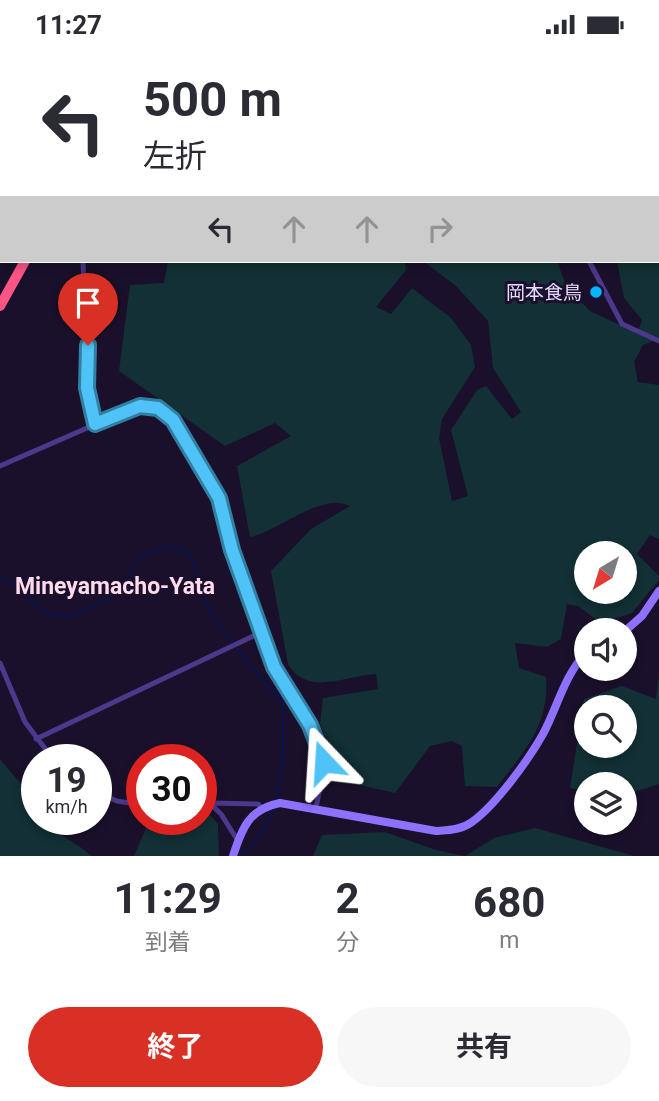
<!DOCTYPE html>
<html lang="ja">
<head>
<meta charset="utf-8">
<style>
	body { margin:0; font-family:Roboto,"Noto Sans JP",sans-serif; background:#f7f7f7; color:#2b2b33; height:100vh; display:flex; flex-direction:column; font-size:26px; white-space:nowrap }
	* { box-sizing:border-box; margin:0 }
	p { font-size:23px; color:#7c7c81 }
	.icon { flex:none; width:38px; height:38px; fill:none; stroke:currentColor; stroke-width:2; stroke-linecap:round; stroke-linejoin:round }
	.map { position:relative; height:807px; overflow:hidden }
	.sheet { display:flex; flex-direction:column; background:#fff; flex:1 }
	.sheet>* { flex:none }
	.guide { position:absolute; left:0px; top:0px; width:660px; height:214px; box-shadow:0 4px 10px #0003; background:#fff; color:#2b2b33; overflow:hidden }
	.needle { width:46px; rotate:218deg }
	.buttons { position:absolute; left:574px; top:492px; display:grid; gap:14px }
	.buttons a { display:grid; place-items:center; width:63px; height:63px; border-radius:50%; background:#fff; box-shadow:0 4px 10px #0003; font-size:35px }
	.speed { position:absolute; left:21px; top:695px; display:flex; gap:14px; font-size:35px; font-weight:700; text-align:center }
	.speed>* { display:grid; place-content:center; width:91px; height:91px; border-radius:50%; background:#fff; box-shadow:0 4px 10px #0003; line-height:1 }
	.speed small { font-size:18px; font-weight:400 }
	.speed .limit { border:10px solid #d22; background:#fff; color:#111 }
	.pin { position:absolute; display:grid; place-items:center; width:60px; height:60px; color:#fff; margin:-72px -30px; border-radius:50% 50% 50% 0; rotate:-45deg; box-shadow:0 0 7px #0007 }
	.pin .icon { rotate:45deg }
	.me { position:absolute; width:77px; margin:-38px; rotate:340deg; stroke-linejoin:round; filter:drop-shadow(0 0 5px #0008) }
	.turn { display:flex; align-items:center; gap:24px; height:147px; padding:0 28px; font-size:32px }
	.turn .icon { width:91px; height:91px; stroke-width:2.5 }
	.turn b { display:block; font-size:49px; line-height:60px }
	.lanes { display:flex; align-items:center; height:66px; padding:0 28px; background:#0003; justify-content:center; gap:35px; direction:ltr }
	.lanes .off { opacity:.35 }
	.eta { display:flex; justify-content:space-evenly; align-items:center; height:119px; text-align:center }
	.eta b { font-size:42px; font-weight:700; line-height:49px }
	.action { display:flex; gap:14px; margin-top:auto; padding:14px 28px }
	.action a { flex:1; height:80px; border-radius:42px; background:#d93025; color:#fff; font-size:28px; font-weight:700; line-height:80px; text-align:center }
	.action a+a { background:#f7f7f7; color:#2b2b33 }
	.status { display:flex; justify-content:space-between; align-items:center; height:49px; padding:0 35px; background:#fff; direction:ltr }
	.status svg { height:19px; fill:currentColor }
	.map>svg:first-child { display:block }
</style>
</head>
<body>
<div class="status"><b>11:27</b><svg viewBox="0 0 49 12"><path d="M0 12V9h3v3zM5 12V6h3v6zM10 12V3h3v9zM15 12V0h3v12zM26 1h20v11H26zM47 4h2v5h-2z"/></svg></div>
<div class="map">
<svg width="659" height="807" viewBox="0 0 659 807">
	<rect width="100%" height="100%" fill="#1a102b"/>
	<path fill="#123035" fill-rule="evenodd" d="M168 212H405L406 221 376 258 391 265 412 239 451 269 471 296 475 318 442 370 439 389 452 452 468 447 451 381 477 341 486 337 512 370 521 363 493 319 488 272 456 237 423 212H557L567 239 590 262 654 292 643 296 634 313 638 333 659 336V490L650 486 637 505 659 527V531L632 564 601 574 578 557 567 555 561 590 547 598 515 594 519 619 546 628C550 675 524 703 497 738L465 737 462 697 452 692 430 697 395 744 355 735 336 717 320 675 323 649 378 640 376 625C343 627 308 648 288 615L271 522 311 480 350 457C320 443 280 482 250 488L237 417 291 387 275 374 225 397 119 322 130 236 164 234ZM586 504H625V542H586Z
		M617 212 659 213V290L638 282 642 271 624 249Z
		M659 625V735L625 746V735H586V742L570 739 584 650 622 637 656 650ZM625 658V696H586V658Z
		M0 710 37 754V770H47C58 788 76 792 91 807H0Z
		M201 756 218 775 219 807H134L150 770H201Z
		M535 779 634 807H313L322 786 385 783 436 801 465 807 494 789Z"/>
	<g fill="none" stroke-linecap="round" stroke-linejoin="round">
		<path stroke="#08144b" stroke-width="2" d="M219 0 223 2
			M658 66H659
			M0 527 48 564 69 568 116 546 140 508C198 480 191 513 205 552 210 567 223 581 232 593
			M235 598 283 654V712L276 752
			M240 807 257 791 275 758"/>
		<path stroke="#08144b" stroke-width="10" d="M192 2 194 0
			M0 182 2 178"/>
		<path stroke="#4c398c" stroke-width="5" d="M420 2V0
			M538 2V0
			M658 112H659
			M658 172H659
			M83 212 87 339 95 375
			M589 212 622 275 659 292
			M0 417 133 359H158L172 371 219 449 231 501 274 618 310 676 321 703 324 722 316 758
			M0 614 25 673 53 710
			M36 690 262 583
			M96 743 117 752 142 756
			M201 746 221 765 238 792
			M213 754 258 755 262 759"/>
		<path stroke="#8f71ff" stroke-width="8" d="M625 582 642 567 659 542
			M233 807C242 779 249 760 280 754L436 782C449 781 461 781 472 773 496 756 529 710 543 685 557 659 565 625 586 604"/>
		<path stroke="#ff5586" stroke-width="10" d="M644 2 645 0
			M0 257 25 212"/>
	</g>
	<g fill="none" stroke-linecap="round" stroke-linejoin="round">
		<g stroke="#337fa1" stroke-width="18">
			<path id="route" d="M88 296 87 339 95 375 140 357 158 359 173 371 219 449 232 501 274 618 310 676 324 713"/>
		</g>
		<use href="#route" stroke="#4fc3f7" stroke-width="12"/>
	</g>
	<circle fill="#06b7ff" stroke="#1a102b" stroke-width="2.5" cx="596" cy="243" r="7"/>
	<g text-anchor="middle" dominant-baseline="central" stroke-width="6" stroke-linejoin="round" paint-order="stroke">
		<g font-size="19" fill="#e5daff" stroke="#1a102b" text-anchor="end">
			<text x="582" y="243">岡本食鳥</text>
		</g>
		<g font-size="23" font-weight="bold" fill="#ffdceb" stroke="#1a102b">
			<text x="115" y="537">Mineyamacho-Yata</text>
		</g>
	</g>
</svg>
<div class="buttons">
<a><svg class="needle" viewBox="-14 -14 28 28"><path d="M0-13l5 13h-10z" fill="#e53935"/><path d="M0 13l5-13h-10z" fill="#7c7c81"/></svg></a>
<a><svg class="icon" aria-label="sound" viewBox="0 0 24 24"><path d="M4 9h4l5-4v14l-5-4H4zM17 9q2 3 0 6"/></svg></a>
<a><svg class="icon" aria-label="search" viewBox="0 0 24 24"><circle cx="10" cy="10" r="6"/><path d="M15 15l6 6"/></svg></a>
<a><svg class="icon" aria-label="layers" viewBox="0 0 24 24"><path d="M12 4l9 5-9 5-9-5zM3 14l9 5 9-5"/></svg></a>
</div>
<div class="speed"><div>19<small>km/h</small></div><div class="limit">30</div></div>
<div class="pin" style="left:88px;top:296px;background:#d93025"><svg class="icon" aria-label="arrive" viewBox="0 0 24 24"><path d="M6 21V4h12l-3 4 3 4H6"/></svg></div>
<svg class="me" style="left:324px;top:713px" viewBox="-20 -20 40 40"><path d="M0-17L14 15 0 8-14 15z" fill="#4fc3f7" stroke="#fff" stroke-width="4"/></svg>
<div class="guide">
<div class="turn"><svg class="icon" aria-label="left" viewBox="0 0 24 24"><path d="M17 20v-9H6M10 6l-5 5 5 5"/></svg><div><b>500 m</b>左折</div></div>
<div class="lanes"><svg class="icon" aria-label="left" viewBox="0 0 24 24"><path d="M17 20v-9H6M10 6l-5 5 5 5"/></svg><svg class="icon off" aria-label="ahead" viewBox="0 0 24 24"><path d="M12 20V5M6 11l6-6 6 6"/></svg><svg class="icon off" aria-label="ahead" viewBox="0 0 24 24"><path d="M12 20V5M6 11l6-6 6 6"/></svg><svg class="icon off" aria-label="right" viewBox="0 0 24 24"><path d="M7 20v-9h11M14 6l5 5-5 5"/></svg></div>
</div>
</div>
<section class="sheet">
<div class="eta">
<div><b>11:29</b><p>到着</p></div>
<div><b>2</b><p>分</p></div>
<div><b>680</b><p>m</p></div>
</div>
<div class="action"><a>終了</a><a>共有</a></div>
</section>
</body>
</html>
